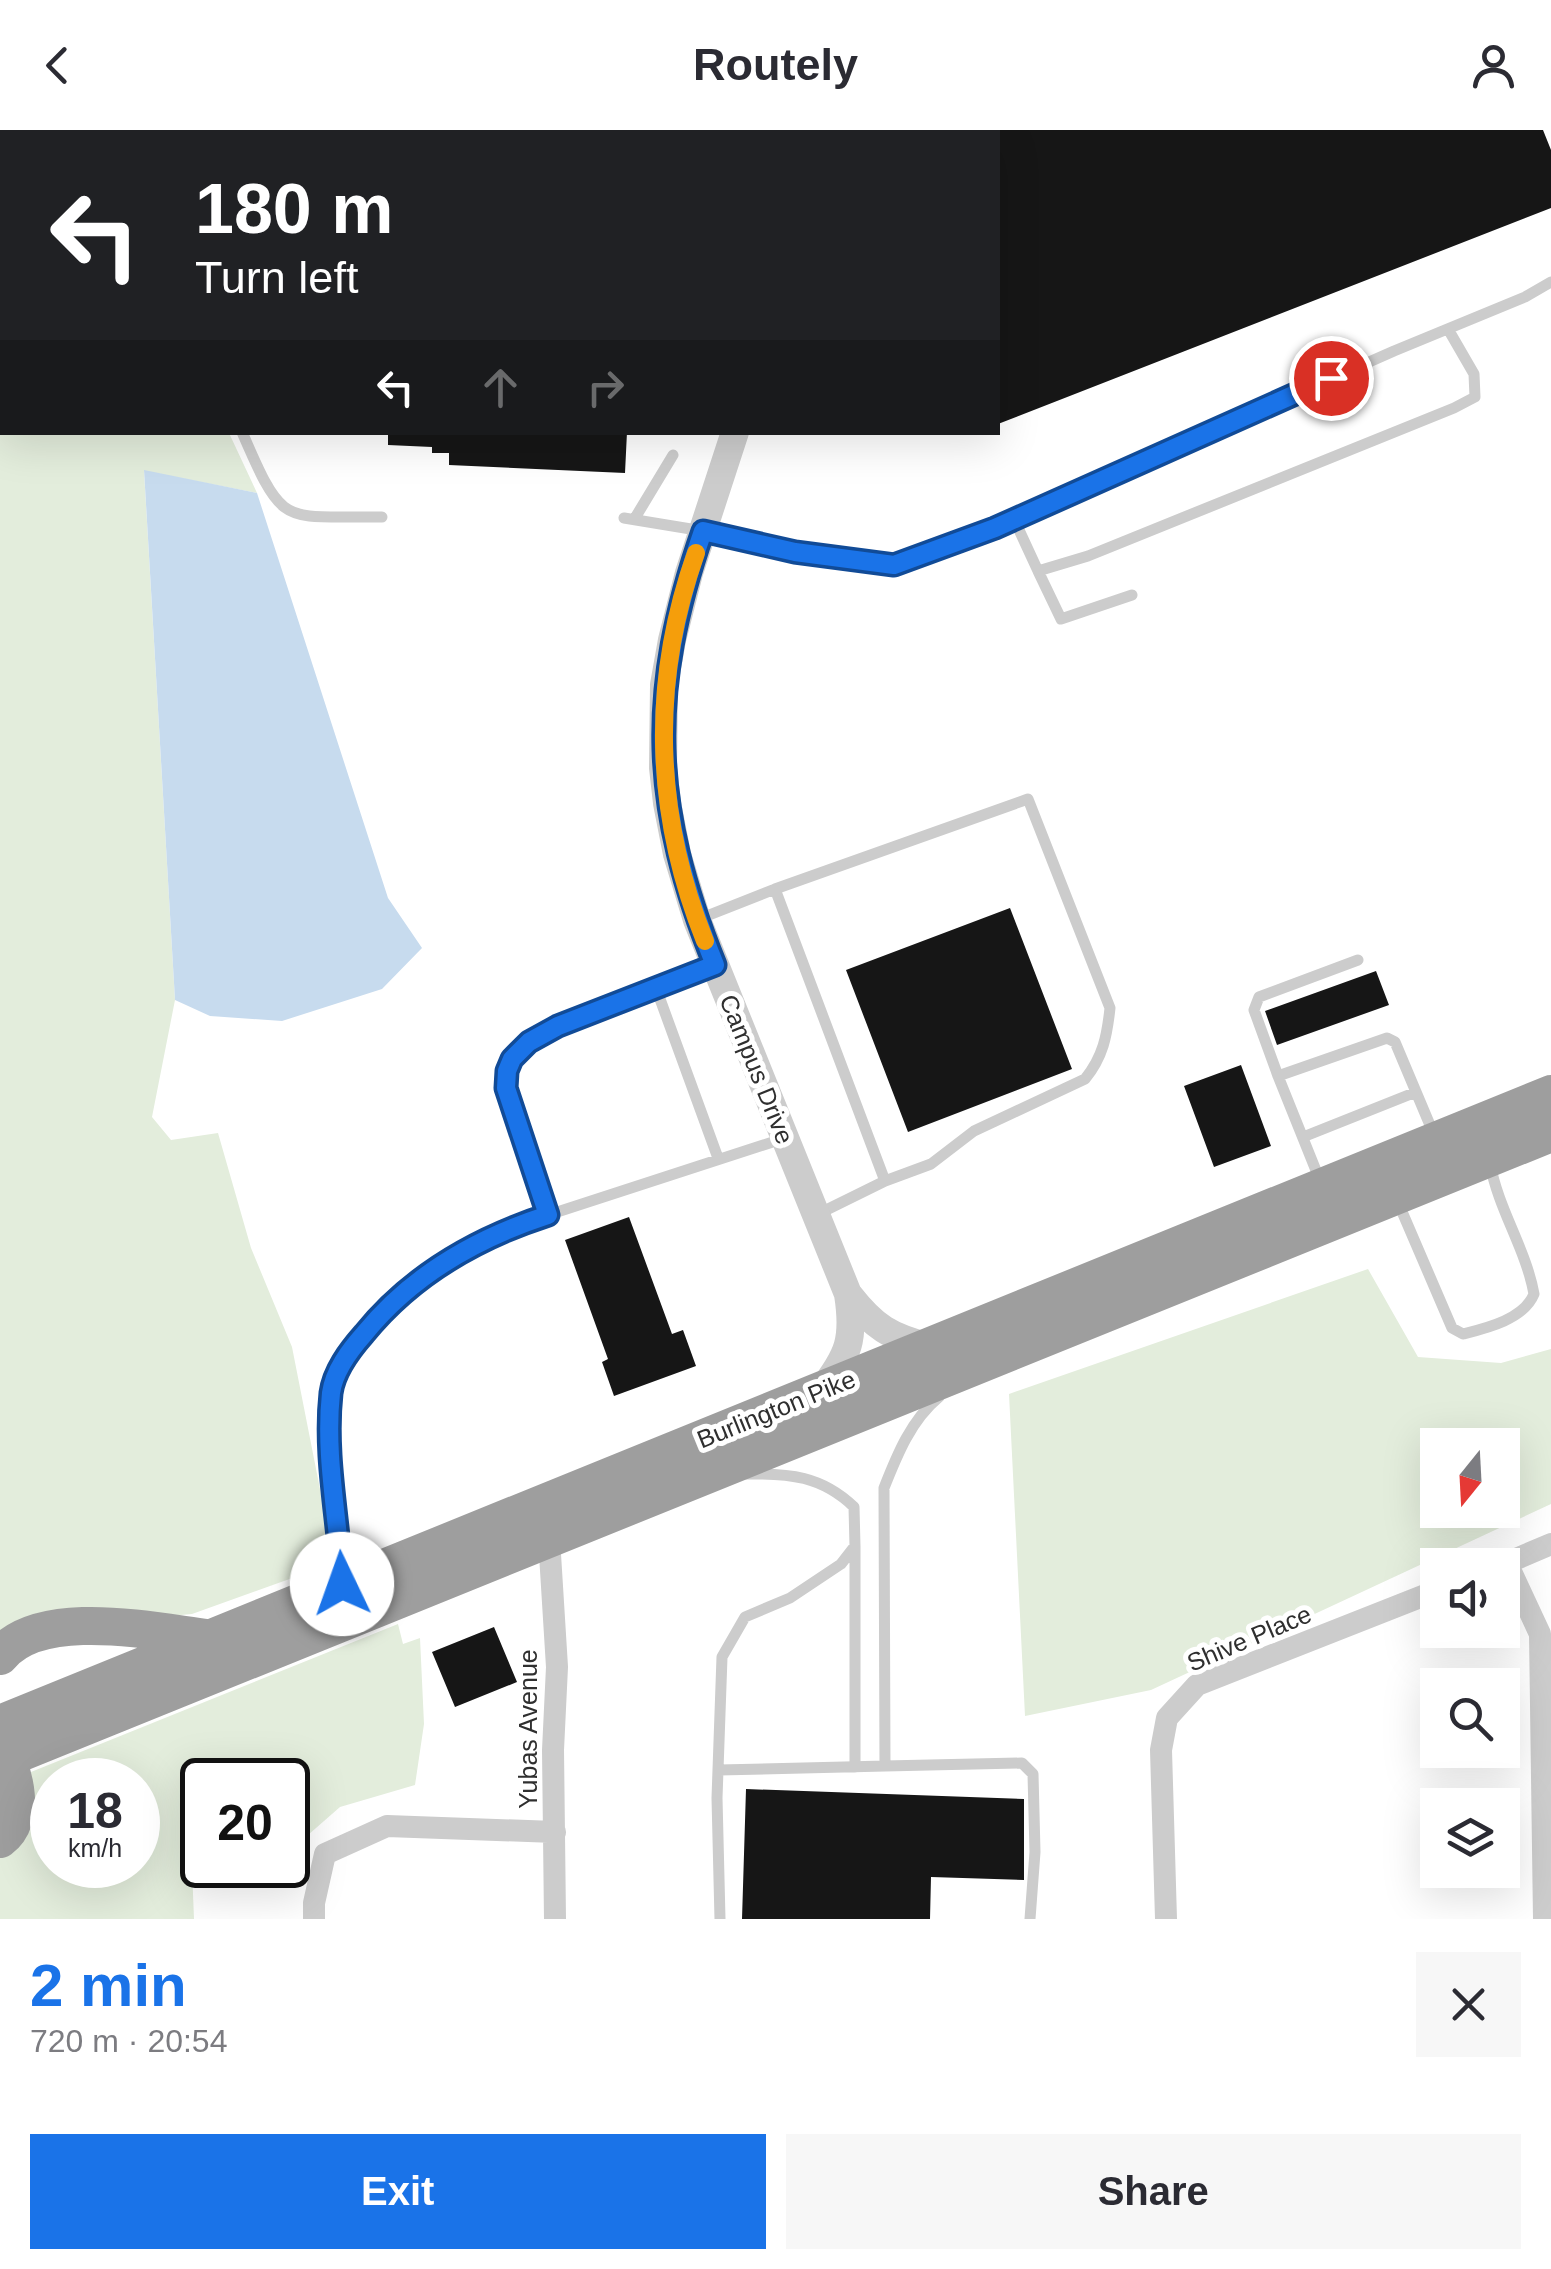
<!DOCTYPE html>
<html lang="en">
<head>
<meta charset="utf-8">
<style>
	body { margin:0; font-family:Helvetica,sans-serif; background:#f7f7f7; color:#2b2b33; height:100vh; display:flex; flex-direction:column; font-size:38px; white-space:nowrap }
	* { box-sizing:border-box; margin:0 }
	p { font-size:32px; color:#7c7c81 }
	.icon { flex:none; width:55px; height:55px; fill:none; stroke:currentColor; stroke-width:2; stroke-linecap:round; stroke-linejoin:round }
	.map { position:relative; height:1789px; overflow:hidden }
	.drawer { display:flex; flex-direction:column; background:#fff; flex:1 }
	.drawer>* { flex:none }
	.guide { position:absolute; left:0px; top:0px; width:1000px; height:305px; box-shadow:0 10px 40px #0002; background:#202124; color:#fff; overflow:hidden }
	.needle { width:65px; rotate:198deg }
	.fabs { position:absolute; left:1420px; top:1298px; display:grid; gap:20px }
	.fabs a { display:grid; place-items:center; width:100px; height:100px; border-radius:0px; background:#fff; box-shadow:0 10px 40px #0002; font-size:50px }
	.speed { position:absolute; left:30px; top:1628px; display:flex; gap:20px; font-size:50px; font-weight:700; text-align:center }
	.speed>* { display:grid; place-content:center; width:130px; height:130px; border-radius:50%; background:#fff; box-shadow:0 10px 40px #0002; line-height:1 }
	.speed small { font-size:25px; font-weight:400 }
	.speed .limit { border:5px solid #111; border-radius:15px; background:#fff; color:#111 }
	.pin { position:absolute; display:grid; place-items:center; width:85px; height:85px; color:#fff; margin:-42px; border:5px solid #fff; border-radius:50%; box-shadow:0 2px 10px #0007 }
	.me { position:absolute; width:110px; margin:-55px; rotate:357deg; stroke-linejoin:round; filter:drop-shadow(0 0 8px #0008) }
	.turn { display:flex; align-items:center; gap:35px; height:210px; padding:0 30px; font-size:45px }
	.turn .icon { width:130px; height:130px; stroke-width:2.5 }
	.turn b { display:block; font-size:70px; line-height:85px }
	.lanes { display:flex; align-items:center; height:95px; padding:0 30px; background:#0003; justify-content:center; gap:50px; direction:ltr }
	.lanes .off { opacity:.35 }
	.round { display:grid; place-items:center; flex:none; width:105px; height:105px; border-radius:0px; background:#f7f7f7 }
	.head { display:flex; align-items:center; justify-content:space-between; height:170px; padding:0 30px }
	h1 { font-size:60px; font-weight:800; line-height:75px; color:#1a73e8 }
	.primary-button { display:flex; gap:20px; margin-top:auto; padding:20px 30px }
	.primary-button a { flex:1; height:115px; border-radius:0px; background:#1a73e8; color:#fff; font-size:40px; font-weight:800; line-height:115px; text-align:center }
	.primary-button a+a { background:#f7f7f7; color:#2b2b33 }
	header { display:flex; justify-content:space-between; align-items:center; height:130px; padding:0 30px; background:#fff; font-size:45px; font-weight:800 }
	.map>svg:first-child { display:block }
</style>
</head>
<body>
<header><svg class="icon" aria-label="back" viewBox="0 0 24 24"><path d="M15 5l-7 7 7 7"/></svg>Routely<svg class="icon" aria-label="person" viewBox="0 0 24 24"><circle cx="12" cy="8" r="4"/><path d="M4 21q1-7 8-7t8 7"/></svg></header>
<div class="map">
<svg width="1551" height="1789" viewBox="0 0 1551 1789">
	<rect width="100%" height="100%" fill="#fff"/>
	<path fill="#e3eddc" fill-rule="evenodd" d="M0 0 171 2H2V302L229 303 257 363 144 341 175 870 152 987 171 1010 218 1003 251 1118 292 1217 332 1420 323 1437 192 1484 0 1502Z
		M1368 1139 1418 1227 1501 1233 1551 1219V1374L1151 1560 1025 1586 1009 1264ZM1502 1315V1380H1438V1315Z
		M398 1494 403 1514 420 1508 424 1594 415 1655 340 1677 292 1719H288V1650H202V1713H191L194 1789H0V1725L26 1644ZM52 1650H138V1735H52Z"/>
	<path fill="#c7dbee" d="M144 340 257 363 388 768 422 818 382 859 282 891 210 886 175 870Z"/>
	<path fill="#161616" d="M998 0H1543L1551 20V78L998 294Z
		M388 302H627L625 343 449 335V323H432V317L388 315Z
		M1010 778 1072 939 908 1002 846 840Z
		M1376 841 1389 875 1277 915 1265 881Z
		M1241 935 1271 1016 1214 1037 1184 956Z
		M629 1087 672 1204 683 1200 696 1236 614 1266 602 1232 608 1229 565 1110Z
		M494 1497 517 1552 455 1577 432 1522Z
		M746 1659 1024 1669V1750L931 1747 930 1789H742Z"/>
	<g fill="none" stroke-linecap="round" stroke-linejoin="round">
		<path stroke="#ccc" stroke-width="11" d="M197 2V0
			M242 302C284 399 281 386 382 387
			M624 388 703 401 795 422 894 435 975 406 1394 221 1525 167 1551 152
			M635 388 673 325
			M1014 389 1038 441 1088 426 1454 278 1475 267 1474 244 1448 199
			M1038 441 1061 489 1132 465
			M775 759 1028 669 1110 878C1107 906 1103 927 1085 949L974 1001 931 1034 885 1051
			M699 789 775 759 885 1051 816 1085
			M1358 830 1259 867 1254 880 1278 946 1387 908 1395 912 1435 1007
			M656 858 718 1028
			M1278 946 1321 1053
			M1303 1007 1416 962
			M1397 1070 1452 1198 1463 1204C1487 1198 1524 1189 1534 1164 1526 1119 1498 1079 1490 1033
			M547 1085 505 958 507 941 512 929 529 912 558 896 715 835
			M939 1267C911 1290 897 1325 884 1358L885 1636 1022 1633 1033 1644 1035 1722 1030 1789
			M855 1416V1637
			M342 1447 329 1322 332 1260 349 1221 384 1179 426 1144 508 1098 785 1008
			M719 1640 885 1636
			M720 1789 717 1668 722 1527 745 1487 790 1468 841 1434 855 1416 854 1377C822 1346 789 1343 746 1344"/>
		<path stroke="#ccc" stroke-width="22" d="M549 1408 557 1537 553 1620 555 1789
			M1507 1433 1540 1504 1544 1789
			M1502 1435 1551 1414
			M314 1789V1773L325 1724 387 1696 555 1702
			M1166 1789 1161 1620 1167 1588 1197 1555 1438 1460"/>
		<path stroke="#ccc" stroke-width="28" d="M731 0V2
			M735 302 689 443 672 510 664 555 663 638 667 673 677 724 697 790 848 1164C855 1209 849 1225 821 1261
			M849 1165C874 1197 890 1207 930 1217"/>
		<path stroke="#9e9e9e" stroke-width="38" d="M0 1526C40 1477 151 1501 207 1508
			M0 1594 1551 964
			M0 1618C15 1642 27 1689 0 1709
			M0 1631 1551 1003"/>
	</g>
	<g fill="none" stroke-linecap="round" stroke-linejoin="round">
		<g stroke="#114b97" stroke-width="25">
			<path id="route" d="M342 1454C339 1391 324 1327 331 1263 334 1241 349 1221 364 1204 411 1146 477 1108 548 1085L506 958 507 941 512 929 529 912 558 896 715 835C651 677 647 562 703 401L795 422 894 435 995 398 1331 248"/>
		</g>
		<use href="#route" stroke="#1a73e8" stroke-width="18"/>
		<path stroke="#f59e0b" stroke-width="18" d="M696 423C650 552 654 684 705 811"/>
	</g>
	<g text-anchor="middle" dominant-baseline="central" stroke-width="10" stroke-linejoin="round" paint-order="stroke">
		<g font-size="25" fill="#2f2f2f" stroke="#fff">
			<text transform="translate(757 939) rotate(68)">Campus Drive</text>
			<text transform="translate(776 1279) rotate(-22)">Burlington Pike</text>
			<text transform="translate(1249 1508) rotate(-23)">Shive Place</text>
			<text transform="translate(528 1599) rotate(-90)">Yubas Avenue</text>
		</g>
	</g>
</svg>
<div class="fabs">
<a><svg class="needle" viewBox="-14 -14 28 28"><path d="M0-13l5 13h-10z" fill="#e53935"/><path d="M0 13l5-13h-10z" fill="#7c7c81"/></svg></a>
<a><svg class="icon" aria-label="sound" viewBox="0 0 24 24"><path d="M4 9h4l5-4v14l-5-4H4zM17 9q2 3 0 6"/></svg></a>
<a><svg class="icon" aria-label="search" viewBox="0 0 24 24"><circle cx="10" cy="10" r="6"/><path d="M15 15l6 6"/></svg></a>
<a><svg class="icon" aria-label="layers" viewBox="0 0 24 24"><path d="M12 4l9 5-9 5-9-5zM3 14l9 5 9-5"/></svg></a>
</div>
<div class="speed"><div>18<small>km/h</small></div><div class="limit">20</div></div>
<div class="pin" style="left:1331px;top:248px;background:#d93025"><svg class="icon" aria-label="arrive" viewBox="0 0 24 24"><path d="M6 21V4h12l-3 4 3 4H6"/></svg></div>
<svg class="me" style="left:342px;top:1454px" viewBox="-20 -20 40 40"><circle r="19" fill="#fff"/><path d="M0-13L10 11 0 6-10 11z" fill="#1a73e8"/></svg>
<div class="guide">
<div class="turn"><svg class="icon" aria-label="left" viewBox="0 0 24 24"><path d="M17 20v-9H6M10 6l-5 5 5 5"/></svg><div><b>180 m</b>Turn left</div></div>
<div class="lanes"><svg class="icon" aria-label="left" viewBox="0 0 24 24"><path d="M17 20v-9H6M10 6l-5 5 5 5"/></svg><svg class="icon off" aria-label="ahead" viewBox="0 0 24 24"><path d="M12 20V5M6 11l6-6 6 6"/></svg><svg class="icon off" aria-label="right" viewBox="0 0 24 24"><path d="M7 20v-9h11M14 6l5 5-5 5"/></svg></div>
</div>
</div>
<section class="drawer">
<div class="head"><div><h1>2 min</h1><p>720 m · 20:54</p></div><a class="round"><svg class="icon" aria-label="close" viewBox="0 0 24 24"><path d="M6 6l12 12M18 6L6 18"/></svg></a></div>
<div class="primary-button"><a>Exit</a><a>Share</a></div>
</section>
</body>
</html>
